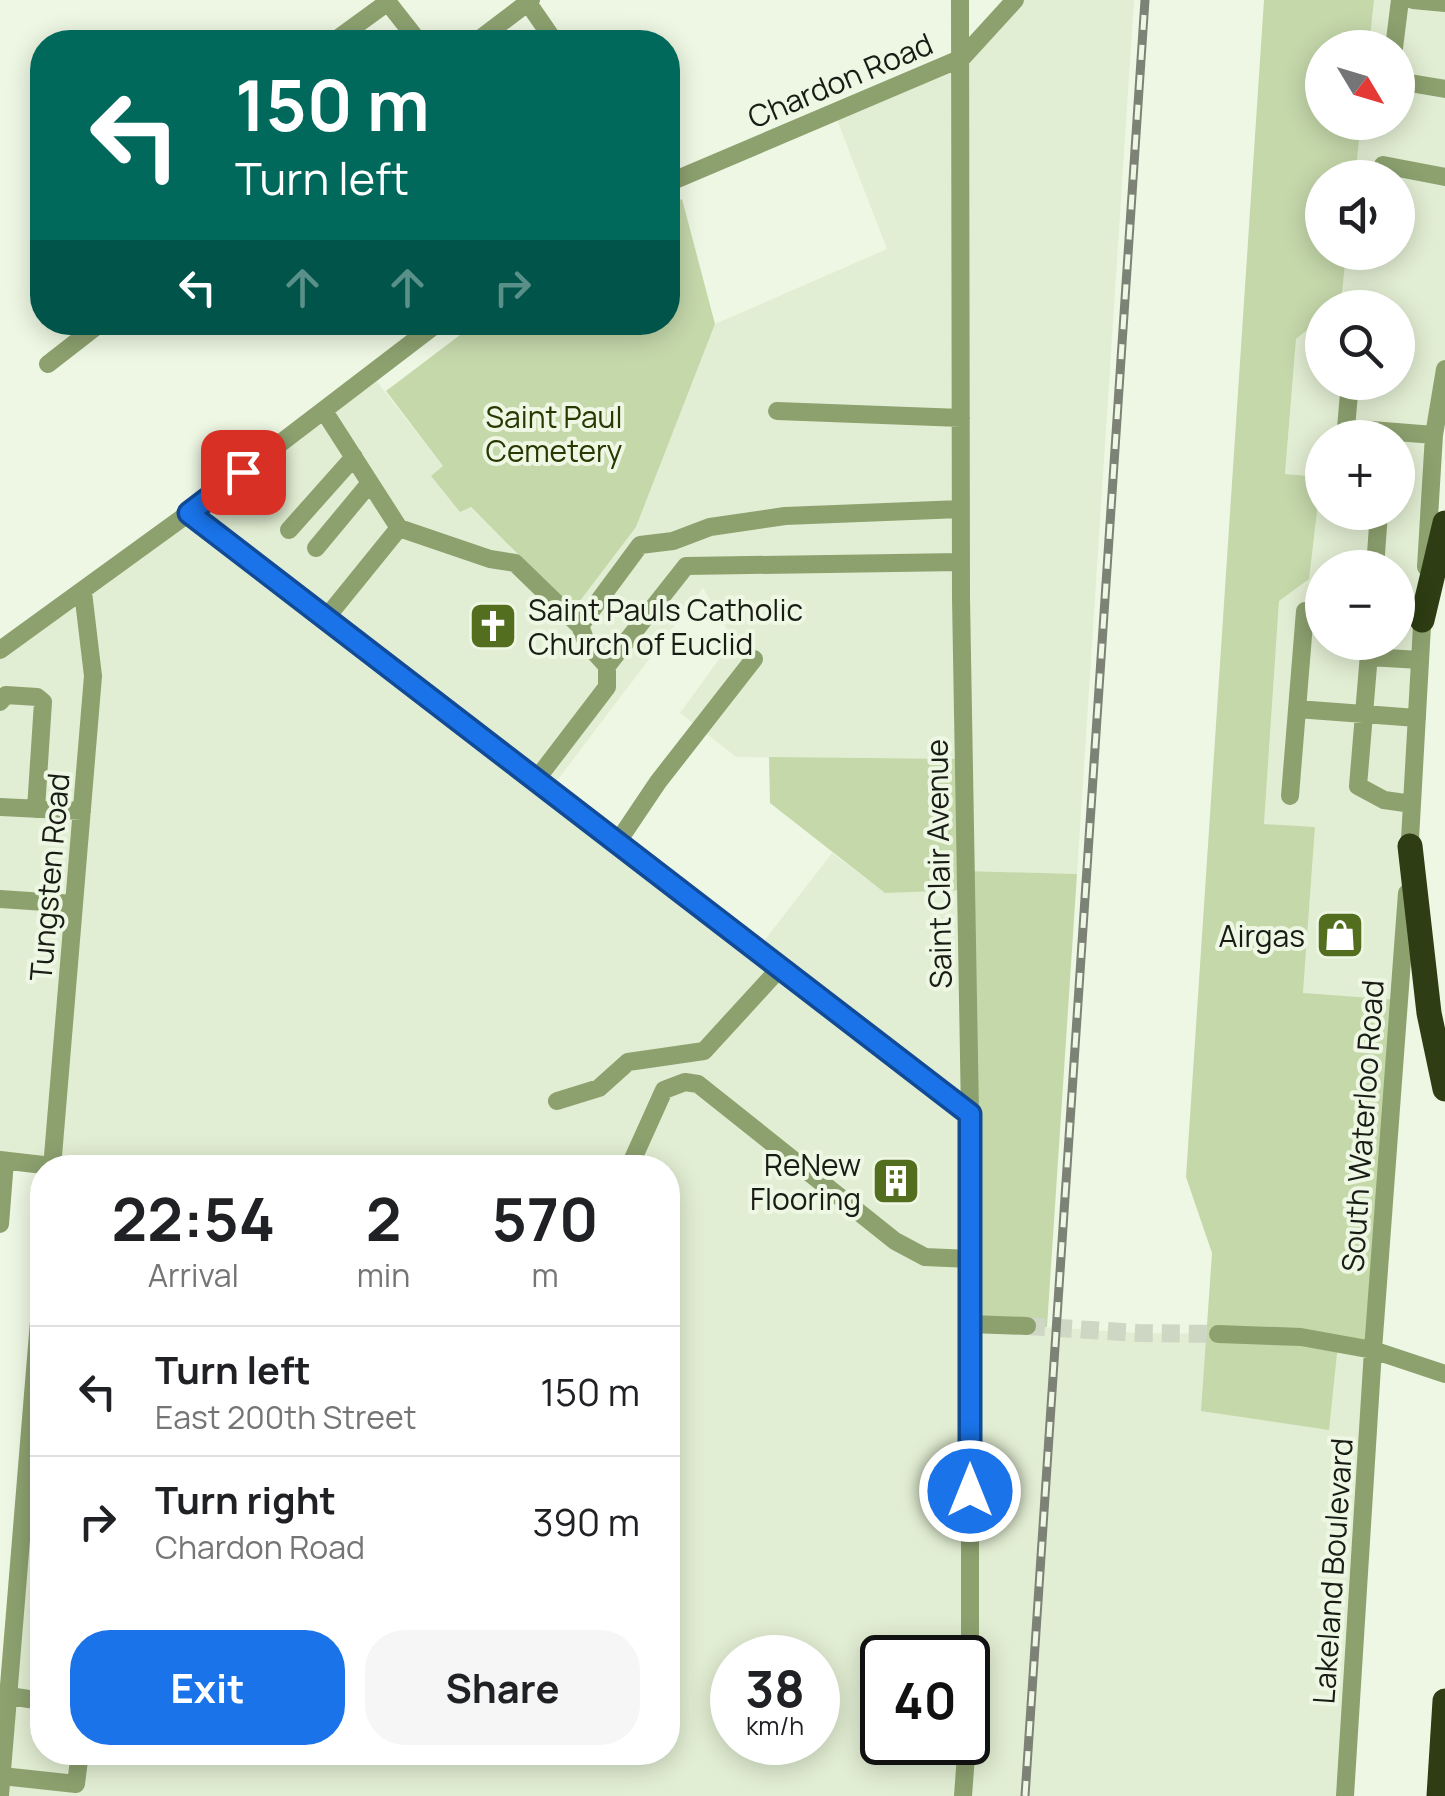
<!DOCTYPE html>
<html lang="en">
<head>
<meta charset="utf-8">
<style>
	body { margin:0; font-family:Manrope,sans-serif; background:#f6f6f6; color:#202124; height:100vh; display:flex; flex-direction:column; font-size:38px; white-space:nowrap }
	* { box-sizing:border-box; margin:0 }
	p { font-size:32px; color:#757577 }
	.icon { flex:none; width:55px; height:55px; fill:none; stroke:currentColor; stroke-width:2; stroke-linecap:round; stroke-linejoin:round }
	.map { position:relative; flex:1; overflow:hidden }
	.sheet { position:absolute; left:30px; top:1155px; width:650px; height:610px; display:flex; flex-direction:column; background:#fff; border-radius:40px; box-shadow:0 5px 25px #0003 }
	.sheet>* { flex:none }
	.guide { position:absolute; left:30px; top:30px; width:650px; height:305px; border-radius:40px; box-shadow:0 5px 25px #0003; background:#00695c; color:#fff; overflow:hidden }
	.needle { width:65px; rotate:128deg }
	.buttons { position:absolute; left:1305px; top:30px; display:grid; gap:20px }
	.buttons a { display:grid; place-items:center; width:110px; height:110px; border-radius:50%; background:#fff; box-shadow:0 5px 25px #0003; font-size:50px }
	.speed { position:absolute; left:710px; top:1635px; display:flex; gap:20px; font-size:50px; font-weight:700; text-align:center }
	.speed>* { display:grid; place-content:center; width:130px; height:130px; border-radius:50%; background:#fff; box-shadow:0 5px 25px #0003; line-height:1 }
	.speed small { font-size:25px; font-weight:400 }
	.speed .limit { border:5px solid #111; border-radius:15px; background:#fff; color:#111 }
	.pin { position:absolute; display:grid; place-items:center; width:85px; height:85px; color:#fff; margin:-42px; border-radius:20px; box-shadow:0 5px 15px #0006 }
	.me { position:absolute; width:110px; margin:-55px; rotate:0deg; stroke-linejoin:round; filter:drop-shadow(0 0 8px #0008) }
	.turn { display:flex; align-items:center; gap:35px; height:210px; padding:0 40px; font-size:45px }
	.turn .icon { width:130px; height:130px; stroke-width:2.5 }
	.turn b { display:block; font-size:70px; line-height:85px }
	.lanes { display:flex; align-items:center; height:95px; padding:0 40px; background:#0003; justify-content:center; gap:50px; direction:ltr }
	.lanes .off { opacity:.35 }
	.eta { display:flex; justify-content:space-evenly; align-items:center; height:170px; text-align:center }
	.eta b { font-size:60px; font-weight:700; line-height:70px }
	.cta { display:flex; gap:20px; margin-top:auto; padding:20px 40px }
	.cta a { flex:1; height:115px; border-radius:40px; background:#1a73e8; color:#fff; font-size:40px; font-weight:700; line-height:115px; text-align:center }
	.cta a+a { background:#f6f6f6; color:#202124 }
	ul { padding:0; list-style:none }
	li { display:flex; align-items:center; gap:30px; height:130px; padding:0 40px; border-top:2px solid #e0e0e0 }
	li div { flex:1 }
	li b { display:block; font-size:38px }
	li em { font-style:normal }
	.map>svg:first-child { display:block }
</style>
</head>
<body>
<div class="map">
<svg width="1445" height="1796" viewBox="0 0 1445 1796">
	<rect width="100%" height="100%" fill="#eef7e3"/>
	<path fill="#e2eed3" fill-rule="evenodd" d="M1015 0H1134L1077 874 966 871 963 759 736 757 680 713 733 640 703 588 550 790 757 950 832 853 885 893 966 889 1027 1326 1138 1333 1239 1334 1373 1350 1345 1796H0L42 1285V1752H668V1168H52L0 1153V650L371 374 443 466 431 476 460 511 470 507 572 609 636 527 715 324 887 249 834 112 962 58ZM732 1658H818V1742H732ZM882 1658H968V1742H882Z
		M1374 0H1445V369L1399 1000 1303 994 1315 827 1264 824 1279 601 1321 477 1285 474 1296 339 1322 318V382H1398V308L1335 307 1341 302 1346 253 1398 252V178L1355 177 1361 123 1398 122V48L1369 47ZM1322 438H1398V512H1322ZM1322 568H1398V642H1322Z"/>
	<path fill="#c5d8aa" d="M1264 0H1374L1369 47 1322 48V122L1361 123 1355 177 1322 178V252L1346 253 1341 303 1335 307 1322 308V318L1296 339 1285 474 1321 477 1309 579 1279 601 1264 824 1315 827 1303 993 1399 1000 1373 1350 1338 1344 1329 1430 1201 1411 1212 1253 1186 1177Z
		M682 199 715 324 636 527 573 610 471 507 460 512 431 476 443 466 386 391 476 323 668 322V206Z
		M769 757 964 759 966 871 1077 874 1047 1327 970 1324 966 890 885 893 770 803Z"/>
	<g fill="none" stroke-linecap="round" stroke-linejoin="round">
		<path stroke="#ced6c4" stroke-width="18" stroke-dasharray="18 9" stroke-linecap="butt" d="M1027 1326 1138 1333 1218 1334"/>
		<path stroke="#8da16f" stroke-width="18" d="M386 0 419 42
			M960 0 961 598 970 1114V1679L968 1728
			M1413 0 1445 3
			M528 3 555 42
			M333 42 388 2
			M476 42 531 0
			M1394 48 1400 0
			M1398 81 1445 89
			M1383 165 1445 177
			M668 183 962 58 1015 0
			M48 364 102 322
			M1350 382 1346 428 1434 435
			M324 411 399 528 490 559 515 563 580 626
			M777 411 961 418
			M189 513 970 1114
			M289 530 354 457
			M316 548 370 483
			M1426 567 1434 435 1445 369
			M1375 568 1379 512
			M326 618 399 528
			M1370 642 1358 786 1384 800 1412 804
			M0 650 189 513 439 322
			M1369 657 1420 660
			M607 666 686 566 961 562
			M0 702 6 695 37 697 43 702 36 809
			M1297 709 1417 718
			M536 780 607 687V666L587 644 580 626 640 545 673 541 710 527 785 516 961 509
			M1290 796 1305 611 1322 613
			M0 807 82 811
			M617 843 658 782 754 659
			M1409 857 1423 608
			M0 899 74 904
			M557 1101 599 1088 628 1062 704 1051 780 968
			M0 1160 52 1166
			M632 1161 664 1090 685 1082 698 1084 895 1241 925 1257 970 1259
			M52 1168 93 676 83 592
			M0 1224 5 1161
			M970 1324 1027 1326
			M1218 1334 1301 1337 1373 1350 1445 1374
			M9 1696 42 1701
			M2 1776 76 1784 80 1752
			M0 1795 42 1285
			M963 1796 967 1742
			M1345 1796 1373 1350 1407 893"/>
		<path stroke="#2e3d13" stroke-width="25" d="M1422 620 1445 523
			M1410 846 1429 1013 1445 1089
			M1439 1796 1445 1701"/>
		<g stroke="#7c8275" stroke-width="9">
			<path id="rail" d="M1025 1796 1145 0"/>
		</g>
		<use href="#rail" stroke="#eef7e3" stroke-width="5" stroke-dasharray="15" stroke-linecap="butt"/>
	</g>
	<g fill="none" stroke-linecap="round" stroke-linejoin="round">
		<g stroke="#114b97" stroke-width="25">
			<path id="route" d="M243 472 189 513 970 1114V1491"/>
		</g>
		<use href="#route" stroke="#1a73e8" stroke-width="18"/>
	</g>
	<defs>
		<g id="church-square" transform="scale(2.5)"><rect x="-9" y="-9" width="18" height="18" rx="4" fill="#546e20" stroke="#eef7e3"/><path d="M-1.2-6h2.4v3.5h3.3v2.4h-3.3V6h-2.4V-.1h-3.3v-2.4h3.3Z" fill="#fff"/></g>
		<g id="shop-square" transform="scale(2.5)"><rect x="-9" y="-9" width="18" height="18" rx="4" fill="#546e20" stroke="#eef7e3"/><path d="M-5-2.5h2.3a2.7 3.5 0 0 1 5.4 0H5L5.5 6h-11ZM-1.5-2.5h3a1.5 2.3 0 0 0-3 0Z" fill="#fff"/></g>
		<g id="building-square" transform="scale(2.5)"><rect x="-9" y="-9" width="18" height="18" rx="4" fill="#546e20" stroke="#eef7e3"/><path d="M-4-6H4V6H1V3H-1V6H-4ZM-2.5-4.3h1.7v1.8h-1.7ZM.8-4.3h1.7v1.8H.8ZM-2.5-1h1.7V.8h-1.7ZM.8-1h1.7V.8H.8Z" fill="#fff"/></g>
	</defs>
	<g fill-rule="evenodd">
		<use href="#church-square" x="493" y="626"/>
		<use href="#shop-square" x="1340" y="935"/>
		<use href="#building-square" x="896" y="1181"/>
	</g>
	<g text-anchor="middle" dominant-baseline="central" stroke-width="8" stroke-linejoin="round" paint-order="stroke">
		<g font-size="30" fill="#191c15" stroke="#eef7e3">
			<text transform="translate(840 80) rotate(-23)">Chardon Road</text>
			<text transform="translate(938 864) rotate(-91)">Saint Clair Avenue</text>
			<text transform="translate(49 877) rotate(-85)">Tungsten Road</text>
			<text transform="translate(1362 1126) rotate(-86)">South Waterloo Road</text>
			<text transform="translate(1332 1571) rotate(-86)">Lakeland Boulevard</text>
		</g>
		<g font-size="30" fill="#273800" stroke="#eef7e3">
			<text x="554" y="416">Saint Paul<tspan x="554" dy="34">Cemetery</tspan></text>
		</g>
		<g font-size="30" fill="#191c15" stroke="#eef7e3" text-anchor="end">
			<text x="528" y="609" text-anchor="start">Saint Pauls Catholic<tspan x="528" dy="34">Church of Euclid</tspan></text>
			<text x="1305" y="935">Airgas</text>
			<text x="861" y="1164">ReNew<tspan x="861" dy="34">Flooring</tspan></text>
		</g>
	</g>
</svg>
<div class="buttons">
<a><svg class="needle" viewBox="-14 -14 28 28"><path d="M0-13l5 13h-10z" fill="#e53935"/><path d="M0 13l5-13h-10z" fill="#757577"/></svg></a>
<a><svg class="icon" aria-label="sound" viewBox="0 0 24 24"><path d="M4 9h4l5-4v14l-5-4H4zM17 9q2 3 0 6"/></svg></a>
<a><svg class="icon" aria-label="search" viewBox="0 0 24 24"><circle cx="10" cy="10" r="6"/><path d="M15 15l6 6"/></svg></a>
<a>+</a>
<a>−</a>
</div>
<div class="speed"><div>38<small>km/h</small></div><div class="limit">40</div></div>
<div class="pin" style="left:243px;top:472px;background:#d93025"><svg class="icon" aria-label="arrive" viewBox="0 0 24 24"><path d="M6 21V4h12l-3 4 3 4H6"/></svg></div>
<svg class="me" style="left:970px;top:1491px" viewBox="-20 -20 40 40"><circle r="17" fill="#1a73e8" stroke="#fff" stroke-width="3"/><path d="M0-11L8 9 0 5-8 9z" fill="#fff"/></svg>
<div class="guide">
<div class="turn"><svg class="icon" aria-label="left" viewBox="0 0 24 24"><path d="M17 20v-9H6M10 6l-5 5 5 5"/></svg><div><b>150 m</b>Turn left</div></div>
<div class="lanes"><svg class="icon" aria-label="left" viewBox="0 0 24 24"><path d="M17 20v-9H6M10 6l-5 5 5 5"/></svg><svg class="icon off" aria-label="ahead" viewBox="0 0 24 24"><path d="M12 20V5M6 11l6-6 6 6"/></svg><svg class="icon off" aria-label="ahead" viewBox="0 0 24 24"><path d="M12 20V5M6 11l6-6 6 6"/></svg><svg class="icon off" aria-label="right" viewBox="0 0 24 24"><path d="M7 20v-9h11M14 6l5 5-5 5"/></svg></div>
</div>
<section class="sheet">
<div class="eta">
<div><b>22:54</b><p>Arrival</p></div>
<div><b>2</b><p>min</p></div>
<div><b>570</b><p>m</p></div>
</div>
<ul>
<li><svg class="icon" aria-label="left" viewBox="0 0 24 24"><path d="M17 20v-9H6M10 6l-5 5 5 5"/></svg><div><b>Turn left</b><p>East 200th Street</p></div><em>150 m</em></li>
<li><svg class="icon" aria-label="right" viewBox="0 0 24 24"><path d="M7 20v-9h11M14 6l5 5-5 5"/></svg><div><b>Turn right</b><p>Chardon Road</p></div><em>390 m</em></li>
</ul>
<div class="cta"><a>Exit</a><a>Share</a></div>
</section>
</div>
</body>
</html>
